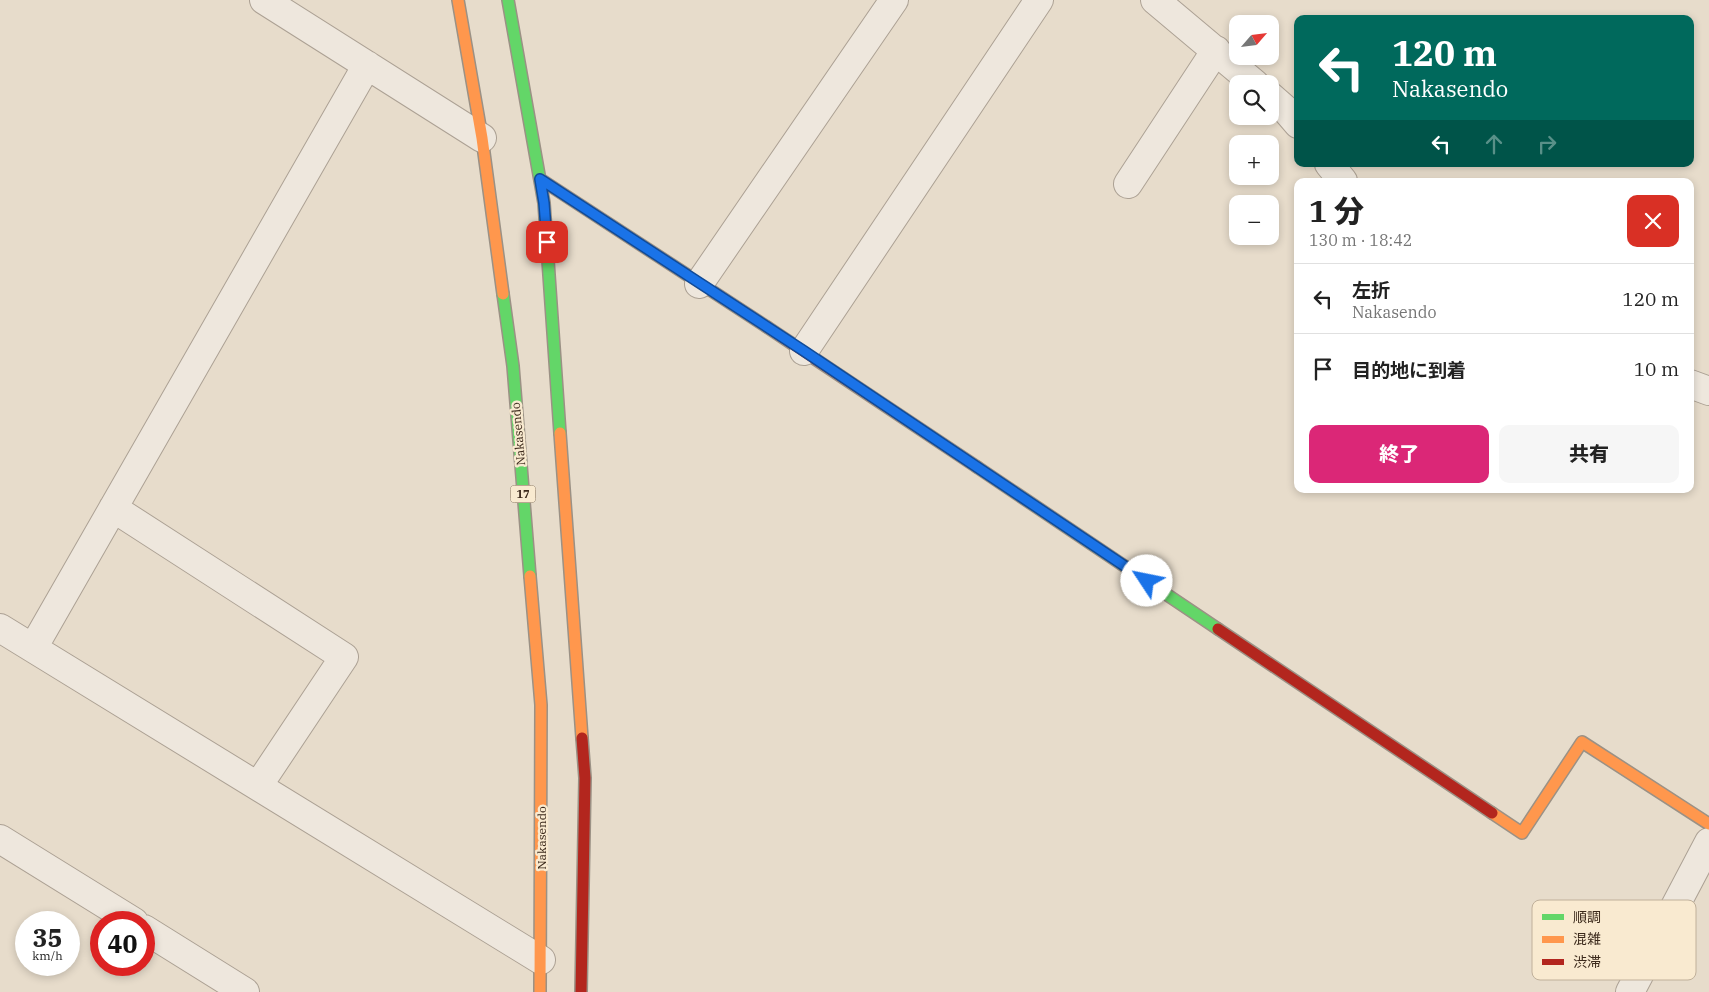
<!DOCTYPE html>
<html lang="ja">
<head>
<meta charset="utf-8">
<style>
	body { margin:0; font-family:"IBM Plex Serif","Noto Sans JP",serif; background:#f6f6f6; color:#222; height:100vh; display:flex; flex-direction:column; font-size:19px; white-space:nowrap }
	* { box-sizing:border-box; margin:0 }
	p { font-size:16px; color:#767676 }
	.icon { flex:none; width:28px; height:28px; fill:none; stroke:currentColor; stroke-width:2; stroke-linecap:round; stroke-linejoin:round }
	.map { position:relative; flex:1; overflow:hidden }
	.sheet { position:absolute; left:1294px; top:178px; width:400px; height:315px; display:flex; flex-direction:column; background:#fff; border-radius:10px; box-shadow:0 2px 8px #0003 }
	.sheet>* { flex:none }
	.banner { position:absolute; left:1294px; top:15px; width:400px; height:152px; border-radius:10px; box-shadow:0 2px 8px #0003; background:#00695c; color:#fff; overflow:hidden }
	.needle { width:32px; rotate:62deg }
	.buttons { position:absolute; left:1229px; top:15px; display:grid; gap:10px }
	.buttons a { display:grid; place-items:center; width:50px; height:50px; border-radius:10px; background:#fff; box-shadow:0 2px 8px #0003; font-size:25px }
	.speed { position:absolute; left:15px; top:911px; display:flex; gap:10px; font-size:25px; font-weight:700; text-align:center }
	.speed>* { display:grid; place-content:center; width:65px; height:65px; border-radius:50%; background:#fff; box-shadow:0 2px 8px #0003; line-height:1 }
	.speed small { font-size:12px; font-weight:400 }
	.speed .limit { border:8px solid #d22; background:#fff; color:#111 }
	.pin { position:absolute; display:grid; place-items:center; width:42px; height:42px; color:#fff; margin:-21px; border-radius:10px; box-shadow:0 2px 8px #0006 }
	.me { position:absolute; width:55px; margin:-28px; rotate:304deg; stroke-linejoin:round; filter:drop-shadow(0 0 4px #0008) }
	.turn { display:flex; align-items:center; gap:18px; height:105px; padding:0 15px; font-size:22px }
	.turn .icon { width:65px; height:65px; stroke-width:2.5 }
	.turn b { display:block; font-size:35px; line-height:42px }
	.lanes { display:flex; align-items:center; height:48px; padding:0 15px; background:#0003; justify-content:center; gap:25px; direction:ltr }
	.lanes .off { opacity:.35 }
	.round { display:grid; place-items:center; flex:none; width:52px; height:52px; border-radius:10px; background:#f6f6f6 }
	.overview { display:flex; align-items:center; justify-content:space-between; height:85px; padding:0 15px }
	h1 { font-size:30px; font-weight:800; line-height:38px }
	.cta { display:flex; gap:10px; margin-top:auto; padding:10px 15px }
	.cta a { flex:1; height:58px; border-radius:10px; background:#db2777; color:#fff; font-size:20px; font-weight:800; line-height:58px; text-align:center }
	.cta a+a { background:#f6f6f6; color:#222 }
	ul { padding:0; list-style:none }
	li { display:flex; align-items:center; gap:15px; height:70px; padding:0 15px; border-top:1px solid #e0e0e0 }
	li div { flex:1 }
	li b { display:block; font-size:19px }
	li em { font-style:normal }
	.map>svg:first-child { display:block }
</style>
</head>
<body>
<div class="map">
<svg width="1709" height="992" viewBox="0 0 1709 992">
	<rect width="100%" height="100%" fill="#e7dccb"/>
	<g fill="none" stroke-linecap="round" stroke-linejoin="round">
		<g stroke="#aca194" stroke-width="30">
			<path id="street" d="M264 0 482 138
				M1155 0 1255 84
				M1270 96 1286 110 1298 124
				M1329 164 1343 181
				M1128 184 1216 50
				M699 284 894 0
				M804 351 1039 0
				M1690 384 1709 391
				M113 508 344 657 258 786
				M0 628 541 960
				M33 648 367 65
				M0 839 134 922
				M144 929 245 992
				M1630 992 1709 842"/>
		</g>
		<g stroke="#9b9185" stroke-width="14">
			<path id="fast" d="M508 0 544 203 560 433
				M503 294 513 366 530 576
				M977 467 1218 629"/>
		</g>
		<g stroke="#9b9185" stroke-width="14">
			<path id="slow" d="M458 0 482 138 503 294
				M540 179 767 327
				M560 433 582 738
				M530 576 541 705 540 992
				M1492 813 1522 833 1582 742 1709 824"/>
		</g>
		<g stroke="#9b9185" stroke-width="14">
			<path id="jam" d="M767 327 977 467
				M1218 629 1492 813
				M581 992 585 778 582 738"/>
		</g>
		<use href="#street" stroke="#eee7dd" stroke-width="28"/>
		<use href="#fast" stroke="#63d668" stroke-width="11"/>
		<use href="#slow" stroke="#ff974d" stroke-width="11"/>
		<use href="#jam" stroke="#b3261e" stroke-width="11"/>
	</g>
	<g fill="none" stroke-linecap="round" stroke-linejoin="round">
		<g stroke="#114b97" stroke-width="12">
			<path id="route" d="M547 242 544 203 540 179 804 351 1147 581"/>
		</g>
		<use href="#route" stroke="#1a73e8" stroke-width="9"/>
	</g>
	<g text-anchor="middle" dominant-baseline="central" stroke-width="4.5" stroke-linejoin="round" paint-order="stroke">
		<rect fill="#f9ead0" stroke="#746351" stroke-width="1" x="510.5" y="485.5" width="25" height="17" rx="4"/>
		<g font-size="11" font-weight="bold" fill="#3b291b">
			<text x="523" y="494">17</text>
		</g>
		<g font-size="12" fill="#3b291b" stroke="#f9ead0">
			<text transform="translate(518 434) rotate(-95)">Nakasendo</text>
			<text transform="translate(541 838) rotate(-90)">Nakasendo</text>
		</g>
	</g>
	<rect x="1532" y="900" width="164" height="80" rx="8" fill="#f9ead0" stroke="#c0b09a" stroke-width="1"/>
	<rect x="1542" y="914" width="22" height="6" fill="#63d668"/>
	<rect x="1542" y="936" width="22" height="7" fill="#ff974d"/>
	<rect x="1542" y="959" width="22" height="6" fill="#b3261e"/>
	<g font-size="14" fill="#3b291b">
		<text x="1573" y="922">順調</text>
		<text x="1573" y="944">混雑</text>
		<text x="1573" y="967">渋滞</text>
	</g>
</svg>
<div class="buttons">
<a><svg class="needle" viewBox="-14 -14 28 28"><path d="M0-13l5 13h-10z" fill="#e53935"/><path d="M0 13l5-13h-10z" fill="#767676"/></svg></a>
<a><svg class="icon" aria-label="search" viewBox="0 0 24 24"><circle cx="10" cy="10" r="6"/><path d="M15 15l6 6"/></svg></a>
<a>+</a>
<a>−</a>
</div>
<div class="speed"><div>35<small>km/h</small></div><div class="limit">40</div></div>
<div class="pin" style="left:547px;top:242px;background:#d93025"><svg class="icon" aria-label="arrive" viewBox="0 0 24 24"><path d="M6 21V4h12l-3 4 3 4H6"/></svg></div>
<svg class="me" style="left:1147px;top:581px" viewBox="-20 -20 40 40"><circle r="19" fill="#fff"/><path d="M0-13L10 11 0 6-10 11z" fill="#1a73e8"/></svg>
<div class="banner">
<div class="turn"><svg class="icon" aria-label="left" viewBox="0 0 24 24"><path d="M17 20v-9H6M10 6l-5 5 5 5"/></svg><div><b>120 m</b>Nakasendo</div></div>
<div class="lanes"><svg class="icon" aria-label="left" viewBox="0 0 24 24"><path d="M17 20v-9H6M10 6l-5 5 5 5"/></svg><svg class="icon off" aria-label="ahead" viewBox="0 0 24 24"><path d="M12 20V5M6 11l6-6 6 6"/></svg><svg class="icon off" aria-label="right" viewBox="0 0 24 24"><path d="M7 20v-9h11M14 6l5 5-5 5"/></svg></div>
</div>
<section class="sheet">
<div class="overview"><div><h1>1 分</h1><p>130 m · 18:42</p></div><a class="round" style="background:#d93025;color:#fff"><svg class="icon" aria-label="close" viewBox="0 0 24 24"><path d="M6 6l12 12M18 6L6 18"/></svg></a></div>
<ul>
<li><svg class="icon" aria-label="left" viewBox="0 0 24 24"><path d="M17 20v-9H6M10 6l-5 5 5 5"/></svg><div><b>左折</b><p>Nakasendo</p></div><em>120 m</em></li>
<li><svg class="icon" aria-label="arrive" viewBox="0 0 24 24"><path d="M6 21V4h12l-3 4 3 4H6"/></svg><div><b>目的地に到着</b></div><em>10 m</em></li>
</ul>
<div class="cta"><a>終了</a><a>共有</a></div>
</section>
</div>
</body>
</html>
